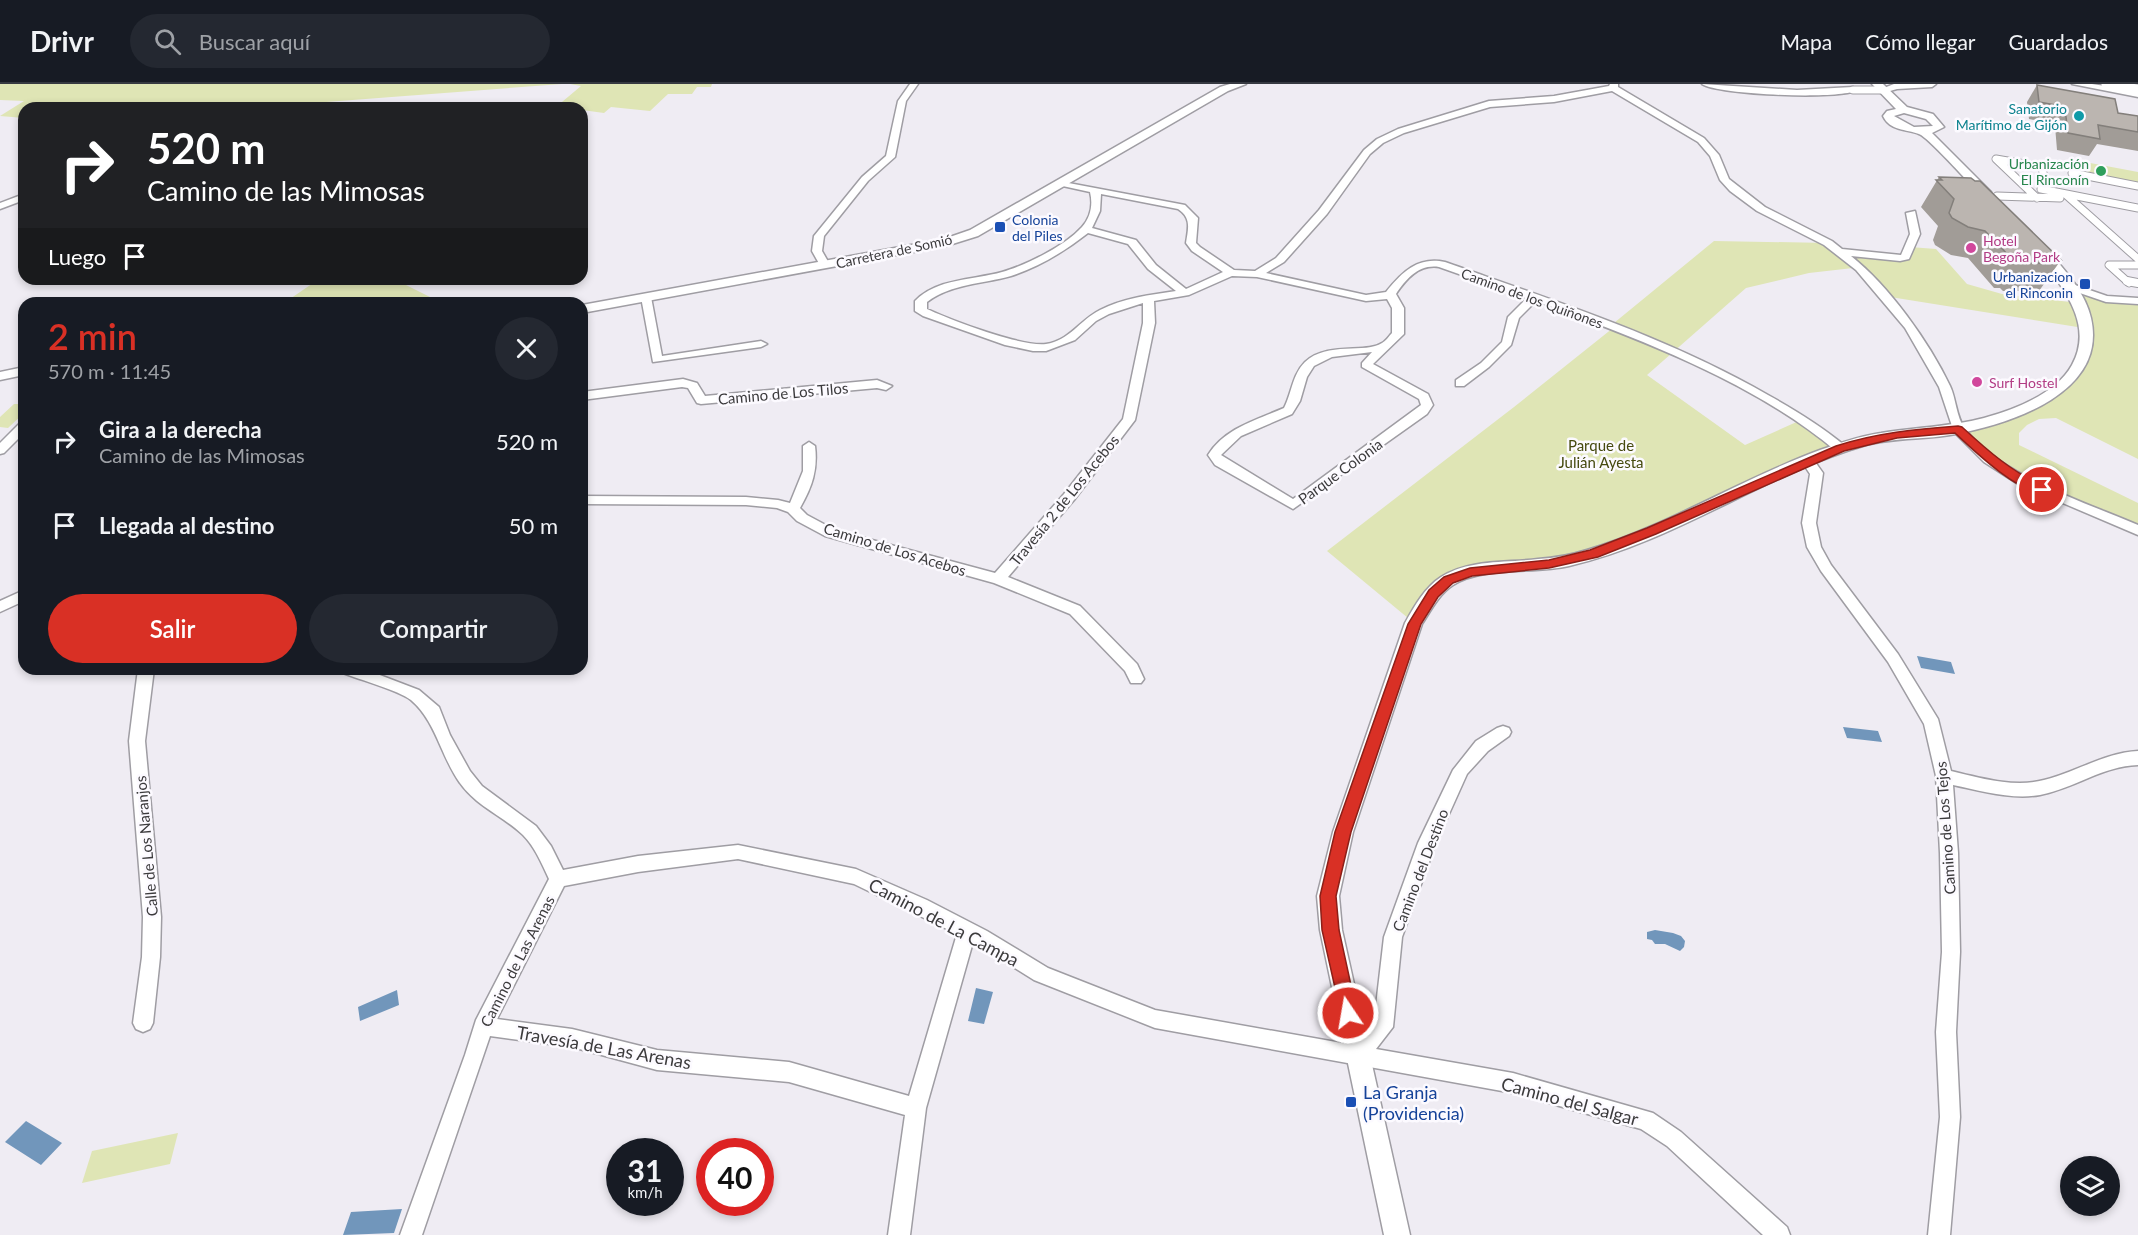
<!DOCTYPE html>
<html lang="es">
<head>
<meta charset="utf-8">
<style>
	body { margin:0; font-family:Lato,sans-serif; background:#242831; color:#f1f3f6; height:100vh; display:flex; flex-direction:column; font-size:22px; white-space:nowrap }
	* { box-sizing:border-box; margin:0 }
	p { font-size:20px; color:#9ea1a6 }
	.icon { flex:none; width:33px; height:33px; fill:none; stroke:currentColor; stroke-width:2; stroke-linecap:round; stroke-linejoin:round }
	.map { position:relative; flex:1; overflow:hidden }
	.details { position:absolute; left:18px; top:213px; width:570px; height:378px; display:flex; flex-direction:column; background:#171b24; border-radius:18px; box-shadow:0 3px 9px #0003 }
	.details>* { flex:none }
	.hud { position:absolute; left:18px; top:18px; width:570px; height:183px; border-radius:18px; box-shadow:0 3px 9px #0003; background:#202124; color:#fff; overflow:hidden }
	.controls { position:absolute; left:2060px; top:1072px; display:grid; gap:12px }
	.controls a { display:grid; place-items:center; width:60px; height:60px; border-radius:50%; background:#171b24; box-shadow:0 3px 9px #0003; font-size:30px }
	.speed { position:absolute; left:606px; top:1054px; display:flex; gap:12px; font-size:30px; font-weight:700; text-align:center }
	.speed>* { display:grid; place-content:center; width:78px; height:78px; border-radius:50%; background:#171b24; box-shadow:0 3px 9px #0003; line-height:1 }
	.speed small { font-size:15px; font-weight:400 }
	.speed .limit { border:9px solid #d22; background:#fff; color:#111 }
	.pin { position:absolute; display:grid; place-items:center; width:51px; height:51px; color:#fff; margin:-26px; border:3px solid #fff; border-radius:50%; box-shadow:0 2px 6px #0007 }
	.me { position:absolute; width:66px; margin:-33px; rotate:348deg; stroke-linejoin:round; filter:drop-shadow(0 0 4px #0008) }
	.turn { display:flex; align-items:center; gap:21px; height:126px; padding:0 30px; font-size:27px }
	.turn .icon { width:78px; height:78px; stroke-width:2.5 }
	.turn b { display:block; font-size:42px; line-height:51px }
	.then { display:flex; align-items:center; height:57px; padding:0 30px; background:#0003; gap:12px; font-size:22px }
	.round { display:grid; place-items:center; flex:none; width:63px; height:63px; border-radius:32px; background:#242831 }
	.headline { display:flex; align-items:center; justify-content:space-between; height:102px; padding:0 30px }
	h1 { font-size:36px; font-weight:600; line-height:45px; color:#d93025 }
	.button { display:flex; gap:12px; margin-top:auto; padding:12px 30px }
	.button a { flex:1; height:69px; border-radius:36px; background:#d93025; color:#fff; font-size:24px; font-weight:600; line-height:69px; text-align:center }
	.button a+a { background:#242831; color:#f1f3f6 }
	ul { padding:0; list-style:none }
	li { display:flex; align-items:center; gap:18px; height:84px; padding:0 30px }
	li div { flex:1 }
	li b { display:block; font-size:22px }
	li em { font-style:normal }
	header { display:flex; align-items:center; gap:36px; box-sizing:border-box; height:84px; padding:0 30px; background:#171b24; border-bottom:2px solid #363941 }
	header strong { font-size:28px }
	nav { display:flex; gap:33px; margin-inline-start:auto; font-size:21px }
	.search { width:420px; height:54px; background:#242831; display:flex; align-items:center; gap:15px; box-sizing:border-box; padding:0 21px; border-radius:33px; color:#9ea1a6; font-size:22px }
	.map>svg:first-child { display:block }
</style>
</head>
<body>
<header>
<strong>Drivr</strong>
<div class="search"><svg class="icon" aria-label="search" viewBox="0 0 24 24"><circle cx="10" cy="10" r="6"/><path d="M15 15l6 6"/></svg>Buscar aquí</div>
<nav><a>Mapa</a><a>Cómo llegar</a><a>Guardados</a></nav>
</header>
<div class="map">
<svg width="2138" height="1151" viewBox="0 0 2138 1151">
	<rect width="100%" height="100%" fill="#efecf3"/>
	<path fill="#dfe5b5" d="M0 0H562L247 24H24V34L0 32 24 17 0 16Z
		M570 0H712L711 3H697L692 10H668L650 27 611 23 604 29 582 26V24L556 23 581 2Z
		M2069 75 2138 88V100L2070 87Z
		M1714 157 1828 159 1841 168 1900 174 1910 163 1936 165 1967 200 2002 210 2070 218 2075 204 2106 215 2138 217V375L2056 334 2039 335 2027 341 2019 349V361L2138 419V446L2023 397 1958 345 2022 327 2063 304 2090 245 1884 212 1861 184H1853L1809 189 1746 204 1647 291 1745 361 1801 336 1840 364 1593 470 1470 488 1448 496 1414 539 1327 467 1514 323 1613 244 1614 239Z
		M319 195H394L442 219H284Z
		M14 320H24V329L8 344 0 343V333Z
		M178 1049 170 1080 82 1099 92 1067Z"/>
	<path fill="#7196bb" d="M1917 572 1951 578 1955 590 1921 584Z
		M1843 643 1878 647 1882 658 1847 654Z
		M1655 846 1673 849 1681 852 1685 857 1684 863 1680 867 1665 860H1655L1652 856 1647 855V848Z
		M976 904 993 908 984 940 968 937Z
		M397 906 399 921 360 937 358 923Z
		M26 1037 62 1059 41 1081 5 1058Z
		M402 1125 394 1149 343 1151 351 1128Z"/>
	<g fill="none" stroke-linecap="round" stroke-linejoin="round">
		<g stroke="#9f9da3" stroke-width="9">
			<path id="pedestrian-far1" d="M2105 0 2138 4
				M1853 6H1883
				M2072 89 2138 102
				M2041 105 2138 124
				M2065 110 2138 175
				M1997 112 2060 114
				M2037 114 1996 75 2042 83 2046 106
				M2129 199 2109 181H2138"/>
		</g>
		<g stroke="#9f9da3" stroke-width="10">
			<path id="pedestrian" d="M2127 197 2138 199"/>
		</g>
		<g stroke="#9f9da3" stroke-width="3">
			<path id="minor" d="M910 0H918L906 17 895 73 868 97 824 152 822 167 830 181 829 183H821L812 167 814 152 862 93 886 72 898 17Z
				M1610 0H1618V3L1704 54 1719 71 1729 95 1765 123 1832 157 1842 165 1901 171 1910 150 1906 129 1915 127 1920 150 1909 175 1900 177 1851 172C1889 202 1929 258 1950 302 1956 314 1956 333 1965 345 2000 392 2085 418 2138 441V451L2018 400 1984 378 1954 348 1939 303 1905 244 1856 186 1824 161 1757 127 1730 107 1720 96 1710 72 1698 58 1612 7 1554 18 1490 23 1404 49 1383 59 1370 70 1327 130 1284 178 1266 189 1366 211 1386 208C1402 188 1418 172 1445 178 1555 217 1667 253 1768 311 1795 326 1821 342 1844 361L1846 364 1844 367H1836C1755 298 1634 253 1536 217L1519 234 1511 261 1489 283 1464 302H1456V296L1481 279 1502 258 1508 233 1527 214 1439 183C1419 180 1406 195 1396 210L1404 224V250L1373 280 1428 310 1433 321 1427 330 1293 425 1215 381 1208 371C1225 344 1256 336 1284 324 1292 309 1292 291 1305 278 1327 257 1366 270 1382 259 1386 257 1389 252 1392 249V224L1387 215 1366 217 1257 193 1232 192 1189 211 1154 217 1155 239 1135 336 1074 416 1008 493 1080 522 1137 580 1144 595 1141 599H1131L1125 587 1070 530 994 499 825 452 797 437 788 428 777 424 746 421 582 420V412L746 413 778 416 790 419 803 387V362L809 358 815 362C818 386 812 403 800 424L807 431 835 446 995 489 1064 410 1123 335 1143 239V219L1109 230 1096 237 1075 256 1046 267H1033L1005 261 923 232 915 227V217C937 194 974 196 1002 188 1026 181 1065 162 1082 143 1091 133 1093 120 1090 108L1058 101V97L1185 121 1198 134 1196 159 1200 163 1234 186 1255 187 1276 174 1319 126 1364 66 1377 55 1398 45 1489 17 1554 12 1609 2ZM1101 110 1178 125C1192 134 1188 145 1186 159L1192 167 1223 188 1186 205 1156 181 1136 156 1092 144 1100 127ZM1088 149 1128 160 1148 185 1176 207C1150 211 1123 214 1100 226 1080 236 1069 257 1046 260 1021 263 951 236 927 225V218C951 200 982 200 1011 192 1039 183 1065 167 1088 149ZM1372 268 1362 279V283L1419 315 1421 321 1293 415 1221 371 1241 352 1292 330 1300 317 1307 293 1314 282 1332 273Z
				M1702 0 1797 6 1853 3 1857 6C1842 16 1718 11 1702 0Z
				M1894 0H1936L1932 3 1897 5 1883 9 1879 6Z
				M2072 0H2092L2138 7V13Z
				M24 110V116L0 125V119Z
				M2075 201 2107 212 2138 214V220L2106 218 2071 206V202Z
				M646 210 651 213 662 272 761 257 767 260 761 263 653 278 641 213Z
				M683 295 697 299 705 312 877 296 892 302 886 306 877 304 701 320 697 319 688 304 682 303 582 316V308Z
				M24 338V349L4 369 0 370V359L20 339Z
				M1808 374 1813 375 1823 389 1816 439 1821 463 1831 481 1898 570 1938 635 1951 687C1980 694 2014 704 2044 696 2077 688 2103 669 2138 667V681C2103 682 2075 704 2040 711 2012 716 1981 707 1953 701L1958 769 1960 868 1956 948 1960 1033 1950 1151H1928L1940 1033 1936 948 1942 868 1940 769 1936 692 1924 640 1888 578 1821 487 1807 463 1802 439 1810 390 1802 378Z
				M24 506V517L0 528V517Z
				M138 585H154L145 657 161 833 160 873 153 939 150 945 143 948 136 945 133 939 142 873 143 833 129 657Z
				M340 585H364L419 606 439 623 450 651 470 687 482 702 536 742 551 762 563 786 638 772 738 761 856 785 927 816 987 847 1048 884 1155 926 1353 961 1374 939 1384 853 1418 759 1453 686 1476 657 1497 644 1503 642 1509 644 1511 648 1509 652 1488 667 1467 690 1436 759 1402 853 1393 943 1376 965 1513 989 1653 1029 1681 1048 1787 1143 1790 1151H1763L1667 1062 1641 1045 1513 1009 1155 944 1034 896 973 858 926 1024 910 1151H888L905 1031 789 998 657 986 572 963 490 952 422 1151H400L465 971 476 936 549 795C542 780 535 763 523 751 503 732 476 722 460 699 441 673 436 637 411 616 398 606 360 596 343 589ZM738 775 854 800 957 850 909 1012 789 978 657 966 572 945 497 935 564 802 638 788Z"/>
		</g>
		<g stroke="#9f9da3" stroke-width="3">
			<path id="tertiary" d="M1230 0H1246L1228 7 978 152 946 162 582 229V221L944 155 970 146 1220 3Z
				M1872 0H1883L1907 23 1933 30 1944 43 1932 49 1991 108V114H1983C1973 103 1928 53 1919 50 1906 45 1890 47 1883 32L1887 27 1896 25ZM1904 29 1926 35 1933 42 1914 43 1894 32Z
				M2040 161 2044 162C2062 183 2085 207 2091 234 2108 308 2013 339 1956 350 1927 356 1896 353 1866 361 1763 391 1674 458 1569 482 1534 490 1483 482 1453 501 1439 510 1431 526 1422 540L1353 748 1339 812 1342 846 1410 1151H1384L1320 846 1317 812 1333 748 1405 539C1414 523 1425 503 1441 493 1469 475 1506 479 1538 475 1555 474 1571 471 1587 466 1668 442 1741 395 1820 366 1840 359 1860 352 1881 349 1916 343 1950 343 1984 334 2013 326 2056 310 2072 281 2096 237 2058 199 2034 165Z
				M24 283V291L0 296V288Z"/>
		</g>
		<use href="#pedestrian-far1" stroke="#fff" stroke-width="7"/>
		<use href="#pedestrian" stroke="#fff" stroke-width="8"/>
		<use href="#minor" fill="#fff" fill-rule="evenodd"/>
		<use href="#tertiary" fill="#fff" fill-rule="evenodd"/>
	</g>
	<path fill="#a19c97" d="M2037 1 2118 29 2138 32V67L2097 60 2089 72 2057 66 2055 42 2051 39 2029 35 2027 18Z
		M1939 93 2061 176 2039 207H2003L2000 204H1994L1968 174 1951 171 1935 161 1933 156 1938 142 1921 123Z"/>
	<path fill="#bbb5b0" stroke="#837f7b" stroke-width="1.5" d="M2037 1 2115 15 2118 29 2138 32V48L2098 41 2100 55 2068 49 2065 25 2061 22 2039 18Z
		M1939 93 1971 94 1975 97H1980L2061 176H2055L2058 179H2021L2018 176H2013L1985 147 1968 143 1952 134 1949 129 1954 115 1936 96H1942Z"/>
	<path fill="#d93025" stroke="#8d1f18" stroke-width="1.5" d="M1958 342 1962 343C1988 367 2013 389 2046 403V408C2023 414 1972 365 1955 349L1897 354 1844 367 1656 450 1598 473 1549 484 1472 492 1453 499 1438 513 1421 540 1351 748 1336 812 1339 846 1357 929 1354 935 1348 937 1342 935 1322 846 1320 812 1335 748 1408 540 1429 506 1444 493 1470 484 1549 476 1590 466 1647 444 1836 362C1876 349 1916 345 1958 342Z"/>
	<circle fill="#0f9aa8" stroke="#fcfaff" stroke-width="2" cx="2079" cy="32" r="6"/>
	<circle fill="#2e9e5b" stroke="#fcfaff" stroke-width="2" cx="2101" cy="87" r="6"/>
	<g fill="#1a4fb4" stroke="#fcfaff" stroke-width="2">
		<rect x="994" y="137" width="12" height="12" rx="3"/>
		<rect x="2079" y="194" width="12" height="12" rx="3"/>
		<rect x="1345" y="1012" width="12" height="12" rx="3"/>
	</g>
	<g fill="#d1479c" stroke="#fcfaff" stroke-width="2">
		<circle cx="1971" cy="164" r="6"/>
		<circle cx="1977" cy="298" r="6"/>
	</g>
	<g text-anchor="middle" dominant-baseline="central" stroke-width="5" stroke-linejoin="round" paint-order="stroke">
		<g font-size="14" fill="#0d838f" stroke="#fcfaff" text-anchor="end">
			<text x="2067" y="24">Sanatorio<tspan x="2067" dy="16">Marítimo de Gijón</tspan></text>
		</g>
		<g font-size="14" fill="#27864d" stroke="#fcfaff" text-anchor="end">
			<text x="2089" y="79">Urbanización<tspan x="2089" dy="16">El Rinconín</tspan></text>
		</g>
		<g font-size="14" fill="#164399" stroke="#fcfaff" text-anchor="start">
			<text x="1012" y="135">Colonia<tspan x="1012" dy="16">del Piles</tspan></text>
			<text x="2073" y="192" text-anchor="end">Urbanizacion<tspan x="2073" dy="16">el Rinconin</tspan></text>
		</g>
		<g font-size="14" fill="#b23c85" stroke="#fcfaff" text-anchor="start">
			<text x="1983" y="156">Hotel<tspan x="1983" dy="16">Begoña Park</tspan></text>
			<text x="1989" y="298">Surf Hostel</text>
		</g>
		<g font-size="14" fill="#3c3b3d" stroke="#fcfaff">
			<text transform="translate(894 167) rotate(-12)">Carretera de Somió</text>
			<text transform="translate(1532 214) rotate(20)">Camino de los Quiñones</text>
		</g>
		<g font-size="15" fill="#3c3b3d" stroke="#fcfaff">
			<text transform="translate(783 309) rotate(-5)">Camino de Los Tilos</text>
			<text transform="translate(1340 387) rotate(-36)">Parque Colonia</text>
			<text transform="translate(1064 416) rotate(-51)">Travesía 2 de Los Acebos</text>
			<text transform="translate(895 465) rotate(17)">Camino de Los Acebos</text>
			<text transform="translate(1945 744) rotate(-94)">Camino de Los Tejos</text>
			<text transform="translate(146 762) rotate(-95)">Calle de Los Naranjos</text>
			<text transform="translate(1420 786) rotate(-69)">Camino del Destino</text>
			<text transform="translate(517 877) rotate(-63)">Camino de Las Arenas</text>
		</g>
		<g font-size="15" fill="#464a0f" stroke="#fcfaff">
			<text x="1601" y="361">Parque de<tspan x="1601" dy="17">Julián Ayesta</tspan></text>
		</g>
		<g font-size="18" fill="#3c3b3d" stroke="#fcfaff">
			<text transform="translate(944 838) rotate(28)">Camino de La Campa</text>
			<text transform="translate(604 963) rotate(10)">Travesía de Las Arenas</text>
			<text transform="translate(1570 1017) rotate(15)">Camino del Salgar</text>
		</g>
		<g font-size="18" fill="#164399" stroke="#fcfaff" text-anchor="start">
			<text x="1363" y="1008">La Granja<tspan x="1363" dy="21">(Providencia)</tspan></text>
		</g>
	</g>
</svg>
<div class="controls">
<a><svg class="icon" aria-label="layers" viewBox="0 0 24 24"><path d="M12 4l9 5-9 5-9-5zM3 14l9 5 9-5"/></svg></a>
</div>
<div class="speed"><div>31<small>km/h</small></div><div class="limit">40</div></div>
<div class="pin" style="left:2042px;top:406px;background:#d93025"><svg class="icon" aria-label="arrive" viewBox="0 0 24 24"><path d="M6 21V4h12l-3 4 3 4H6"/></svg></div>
<svg class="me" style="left:1348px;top:929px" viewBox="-20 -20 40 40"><circle r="17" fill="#d93025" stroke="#fff" stroke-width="3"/><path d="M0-11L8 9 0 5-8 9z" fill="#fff"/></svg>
<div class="hud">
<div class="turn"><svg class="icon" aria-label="right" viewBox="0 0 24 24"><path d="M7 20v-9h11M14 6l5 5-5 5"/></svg><div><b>520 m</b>Camino de las Mimosas</div></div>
<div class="then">Luego<svg class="icon" aria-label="arrive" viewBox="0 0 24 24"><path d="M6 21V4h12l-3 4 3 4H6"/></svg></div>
</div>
<section class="details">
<div class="headline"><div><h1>2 min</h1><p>570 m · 11:45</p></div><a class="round"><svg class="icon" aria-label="close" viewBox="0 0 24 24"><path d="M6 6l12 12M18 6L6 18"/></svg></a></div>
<ul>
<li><svg class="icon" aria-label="right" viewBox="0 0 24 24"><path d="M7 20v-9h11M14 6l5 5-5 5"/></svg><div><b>Gira a la derecha</b><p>Camino de las Mimosas</p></div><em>520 m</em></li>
<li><svg class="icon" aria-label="arrive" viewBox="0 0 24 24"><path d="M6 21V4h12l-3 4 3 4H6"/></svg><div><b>Llegada al destino</b></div><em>50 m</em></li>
</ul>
<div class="button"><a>Salir</a><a>Compartir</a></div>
</section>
</div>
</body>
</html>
